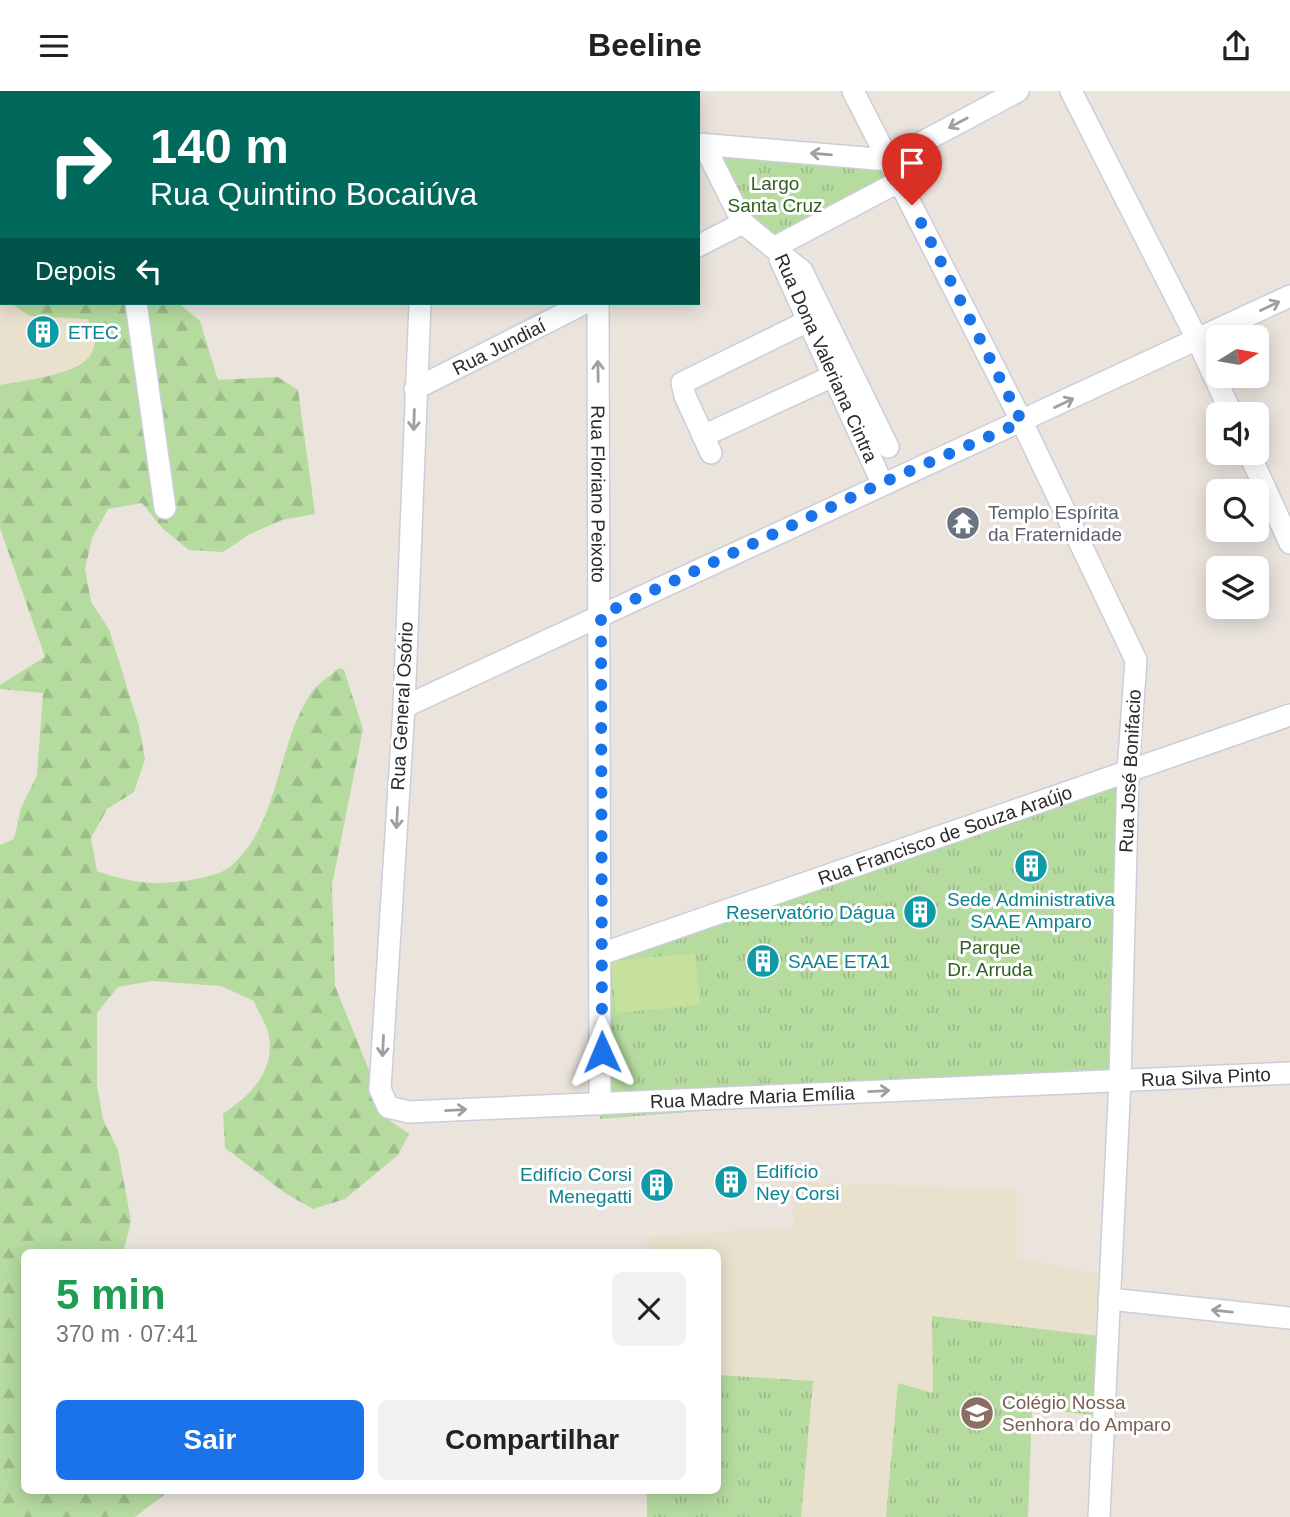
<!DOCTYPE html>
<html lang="pt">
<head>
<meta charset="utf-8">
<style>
	body { margin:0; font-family:Helvetica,sans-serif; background:#f2f2f2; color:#222; height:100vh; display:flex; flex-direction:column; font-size:26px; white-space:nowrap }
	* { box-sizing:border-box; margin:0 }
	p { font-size:23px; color:#767676 }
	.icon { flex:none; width:38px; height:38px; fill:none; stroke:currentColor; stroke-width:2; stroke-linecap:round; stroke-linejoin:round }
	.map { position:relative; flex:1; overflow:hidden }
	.details { position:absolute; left:21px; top:1158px; width:700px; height:245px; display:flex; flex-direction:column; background:#fff; border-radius:10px; box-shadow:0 4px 18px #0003 }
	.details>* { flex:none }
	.banner { position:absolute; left:0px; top:0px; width:700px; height:214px; box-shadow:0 4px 18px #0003; background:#00695c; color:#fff; overflow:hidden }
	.needle { width:46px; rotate:79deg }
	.fabs { position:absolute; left:1206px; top:234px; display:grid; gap:14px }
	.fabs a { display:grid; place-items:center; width:63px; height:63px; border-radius:10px; background:#fff; box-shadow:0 4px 18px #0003; font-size:35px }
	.pin { position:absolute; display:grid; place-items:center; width:60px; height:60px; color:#fff; margin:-72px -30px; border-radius:50% 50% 50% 0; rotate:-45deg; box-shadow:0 0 7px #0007 }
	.pin .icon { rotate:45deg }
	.me { position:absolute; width:77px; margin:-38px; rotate:359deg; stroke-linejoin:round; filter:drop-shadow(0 0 5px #0008) }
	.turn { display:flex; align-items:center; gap:24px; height:147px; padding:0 35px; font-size:32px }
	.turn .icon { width:91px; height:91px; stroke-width:2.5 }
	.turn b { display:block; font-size:49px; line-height:60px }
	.then { display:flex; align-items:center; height:66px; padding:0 35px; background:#0003; gap:14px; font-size:26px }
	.round { display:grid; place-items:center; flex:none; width:74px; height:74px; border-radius:10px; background:#f2f2f2 }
	.head { display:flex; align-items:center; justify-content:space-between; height:119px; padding:0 35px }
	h1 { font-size:42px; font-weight:600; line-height:52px; color:#1e9e55 }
	.button { display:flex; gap:14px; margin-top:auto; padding:14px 35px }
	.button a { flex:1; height:80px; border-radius:10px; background:#1a73e8; color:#fff; font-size:28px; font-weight:600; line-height:80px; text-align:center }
	.button a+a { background:#f2f2f2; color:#222 }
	header { display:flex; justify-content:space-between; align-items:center; height:91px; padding:0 35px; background:#fff; font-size:32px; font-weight:600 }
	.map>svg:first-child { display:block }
</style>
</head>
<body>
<header><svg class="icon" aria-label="menu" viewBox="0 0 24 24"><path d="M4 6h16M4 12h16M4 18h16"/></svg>Beeline<svg class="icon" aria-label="share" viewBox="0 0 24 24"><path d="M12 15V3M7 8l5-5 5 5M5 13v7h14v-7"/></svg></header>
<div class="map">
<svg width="1290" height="1426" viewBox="0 0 1290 1426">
	<defs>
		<pattern id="forest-firs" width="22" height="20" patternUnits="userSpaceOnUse" patternTransform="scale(1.75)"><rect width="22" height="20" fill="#b5db9f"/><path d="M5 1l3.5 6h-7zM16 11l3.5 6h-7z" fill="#9cbc89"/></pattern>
		<pattern id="park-tufts" width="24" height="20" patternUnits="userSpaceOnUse" patternTransform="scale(1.75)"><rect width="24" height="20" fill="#b5db9f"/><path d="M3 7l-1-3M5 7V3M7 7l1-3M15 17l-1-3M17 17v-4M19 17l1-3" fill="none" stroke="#9cbc89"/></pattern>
	</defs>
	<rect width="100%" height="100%" fill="#eae4dd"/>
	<path fill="#eae0ce" d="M0 46 2 212H136L150 310 0 307Z
		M791 1091 1017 1098V1167L1110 1185 1103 1325 1032 1318 1028 1426H647V1400H718V1162H647V1146L794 1136Z"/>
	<path fill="url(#forest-firs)" d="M10 212H178L200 230 218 289 278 286 298 299 315 423 282 429 250 443 223 461 189 459 163 438 142 412 108 418 92 447 85 478 91 511 109 538 139 635 145 668 134 701 107 718 91 747 97 780C130 792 156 795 191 789 202 787 223 783 231 775 280 732 276 655 311 602 318 592 330 585 339 577L344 579 363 638 332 794 335 895 389 1029 409 1043 398 1064 345 1108 313 1118 285 1102 225 1057 223 1023C251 1004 277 979 268 941 265 931 258 920 254 910L221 895 152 890 118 896 97 922V995L103 1028 118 1059 131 1130 123 1162H24V1400H169L135 1426H0V754L14 748 21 717 37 684 43 602 0 598V594L45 566 0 437V294C22 290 75 284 89 266 95 259 95 249 97 240L87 228 30 225Z"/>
	<path fill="url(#park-tufts)" d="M714 54 881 77 886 88 772 154 743 132Z
		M1126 682 1118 987 600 1028 602 864Z
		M932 1225 1107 1246 1103 1325 1032 1317 1028 1426H886L898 1292 933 1302Z
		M718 1284 813 1290 801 1426H647V1400H718Z"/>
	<path fill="#c5e19c" d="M695 862 700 914 616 922 611 870Z"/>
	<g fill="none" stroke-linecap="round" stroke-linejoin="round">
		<g stroke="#cbceda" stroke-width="24">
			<g id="street">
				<path d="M549 0V2"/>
				<path d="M853 0 1022 331 1136 569 1128 680 1120 989 1099 1426"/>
				<path d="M1071 0 1198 250 1232 324"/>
				<path d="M431 2V0"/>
				<path d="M0 41H2"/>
				<path d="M698 53 889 69 1018 0"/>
				<path d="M704 54 743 132 802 180 888 356"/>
				<path d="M698 155 743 132"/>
				<path d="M775 156 900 90"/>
				<path d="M780 168 882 392"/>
				<path d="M136 212 165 417"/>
				<path id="s1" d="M420 212 404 616 380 998 388 1016 409 1021 1290 982"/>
				<path id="s2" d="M598 212 600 1013"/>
				<path id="s3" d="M415 298 585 212"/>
				<path d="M703 345 833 285"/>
				<path d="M711 362 685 305 682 292 808 230"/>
				<path d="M1249 362 1290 452"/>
				<path d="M404 616 1290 205"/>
				<path id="s4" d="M601 863 1290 624"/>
				<path d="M1109 1208 1290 1227"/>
			</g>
		</g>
		<use href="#street" stroke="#fff" stroke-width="21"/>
	</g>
	<defs><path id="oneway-shaft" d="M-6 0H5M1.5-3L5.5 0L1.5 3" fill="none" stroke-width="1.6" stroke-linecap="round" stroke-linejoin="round" transform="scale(1.75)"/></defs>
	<g stroke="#9f9f9f">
		<use href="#oneway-shaft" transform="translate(958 32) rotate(152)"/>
		<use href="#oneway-shaft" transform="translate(821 63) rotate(-175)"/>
		<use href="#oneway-shaft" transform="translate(1270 215) rotate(-26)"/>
		<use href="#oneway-shaft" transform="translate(598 280) rotate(-91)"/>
		<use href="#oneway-shaft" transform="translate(1064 312) rotate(-25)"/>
		<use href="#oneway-shaft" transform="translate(414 329) rotate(92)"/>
		<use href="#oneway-shaft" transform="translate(397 727) rotate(93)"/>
		<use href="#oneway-shaft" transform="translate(383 955) rotate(93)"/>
		<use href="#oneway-shaft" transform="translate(879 1000) rotate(-3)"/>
		<use href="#oneway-shaft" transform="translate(456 1019) rotate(-3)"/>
		<use href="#oneway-shaft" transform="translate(1222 1220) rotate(-174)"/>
	</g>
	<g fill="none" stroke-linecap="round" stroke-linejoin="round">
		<path stroke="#1a73e8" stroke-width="12" stroke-dasharray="0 21.6" d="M602 961 601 524 882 392 1022 331 912 114"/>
	</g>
	<defs>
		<g id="building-disc" transform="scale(1.75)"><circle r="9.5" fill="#0f9aa8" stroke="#fff"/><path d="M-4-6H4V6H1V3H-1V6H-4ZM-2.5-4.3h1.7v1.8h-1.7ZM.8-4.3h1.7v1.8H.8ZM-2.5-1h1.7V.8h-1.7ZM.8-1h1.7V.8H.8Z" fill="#fff"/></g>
		<g id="temple-disc" transform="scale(1.75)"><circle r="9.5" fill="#6b7280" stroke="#fff"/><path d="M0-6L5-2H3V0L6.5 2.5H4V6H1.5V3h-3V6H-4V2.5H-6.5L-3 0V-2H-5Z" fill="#fff"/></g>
		<g id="school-disc" transform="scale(1.75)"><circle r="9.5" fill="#8d6e63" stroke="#fff"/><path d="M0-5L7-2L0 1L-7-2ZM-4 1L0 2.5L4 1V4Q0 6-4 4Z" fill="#fff"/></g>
	</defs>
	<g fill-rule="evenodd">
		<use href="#building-disc" x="43" y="241"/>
		<use href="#temple-disc" x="963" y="432"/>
		<use href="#building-disc" x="1031" y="775"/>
		<use href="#building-disc" x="920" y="821"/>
		<use href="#building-disc" x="763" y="870"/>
		<use href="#building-disc" x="731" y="1091"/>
		<use href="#building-disc" x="657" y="1094"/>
		<use href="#school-disc" x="977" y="1322"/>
	</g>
	<g text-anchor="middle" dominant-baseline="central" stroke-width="6" stroke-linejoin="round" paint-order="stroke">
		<g font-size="19" fill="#305f22" stroke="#fff">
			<text x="775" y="92">Largo<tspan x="775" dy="22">Santa Cruz</tspan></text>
			<text x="990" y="856">Parque<tspan x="990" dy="22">Dr. Arruda</tspan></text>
		</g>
		<g font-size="19" fill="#0d838f" stroke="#fff" text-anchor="start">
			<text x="68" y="241">ETEC</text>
			<text x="1031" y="808" text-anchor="middle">Sede Administrativa<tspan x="1031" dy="22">SAAE Amparo</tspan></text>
			<text x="895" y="821" text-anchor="end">Reservatório Dágua</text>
			<text x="788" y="870">SAAE ETA1</text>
			<text x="756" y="1080">Edifício<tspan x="756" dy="22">Ney Corsi</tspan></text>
			<text x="632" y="1083" text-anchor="end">Edifício Corsi<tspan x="632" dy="22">Menegatti</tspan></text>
		</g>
		<g font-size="19" fill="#2a2a2a" stroke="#fff">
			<text stroke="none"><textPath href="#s3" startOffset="94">Rua Jundiaí</textPath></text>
			<text transform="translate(826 267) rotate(66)">Rua Dona Valeriana Cintra</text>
			<text stroke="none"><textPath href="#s2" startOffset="191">Rua Floriano Peixoto</textPath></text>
			<text transform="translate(402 615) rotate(-87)">Rua General Osório</text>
			<text transform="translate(1130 680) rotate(-87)">Rua José Bonifacio</text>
			<text stroke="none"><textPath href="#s4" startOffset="364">Rua Francisco de Souza Araújo</textPath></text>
			<text stroke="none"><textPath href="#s1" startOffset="1626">Rua Silva Pinto</textPath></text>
			<text stroke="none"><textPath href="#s1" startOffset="1172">Rua Madre Maria Emília</textPath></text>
		</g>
		<g font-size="19" fill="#5b616d" stroke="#fff" text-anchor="start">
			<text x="988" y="421">Templo Espírita<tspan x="988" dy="22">da Fraternidade</tspan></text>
		</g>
		<g font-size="19" fill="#785e54" stroke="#fff" text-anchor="start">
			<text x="1002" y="1311">Colégio Nossa<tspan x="1002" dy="22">Senhora do Amparo</tspan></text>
		</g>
	</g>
</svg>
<div class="fabs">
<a><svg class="needle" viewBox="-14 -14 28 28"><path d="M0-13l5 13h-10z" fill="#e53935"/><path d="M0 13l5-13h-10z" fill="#767676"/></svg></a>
<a><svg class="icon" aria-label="sound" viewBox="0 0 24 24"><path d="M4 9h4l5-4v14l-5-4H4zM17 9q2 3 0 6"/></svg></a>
<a><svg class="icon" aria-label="search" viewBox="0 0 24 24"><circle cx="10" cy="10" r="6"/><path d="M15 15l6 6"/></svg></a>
<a><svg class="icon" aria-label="layers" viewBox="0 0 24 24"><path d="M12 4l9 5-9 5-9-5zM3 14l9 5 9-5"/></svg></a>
</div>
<div class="pin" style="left:912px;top:114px;background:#d93025"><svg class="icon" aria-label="arrive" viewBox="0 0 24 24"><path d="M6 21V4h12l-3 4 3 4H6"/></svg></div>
<svg class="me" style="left:602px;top:961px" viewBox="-20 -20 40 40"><path d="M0-17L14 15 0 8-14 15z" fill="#1a73e8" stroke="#fff" stroke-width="4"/></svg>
<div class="banner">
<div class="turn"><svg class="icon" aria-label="right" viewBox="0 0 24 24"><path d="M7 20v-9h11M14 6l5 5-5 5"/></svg><div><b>140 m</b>Rua Quintino Bocaiúva</div></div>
<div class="then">Depois<svg class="icon" aria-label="left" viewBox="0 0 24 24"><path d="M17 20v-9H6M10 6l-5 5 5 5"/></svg></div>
</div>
<section class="details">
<div class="head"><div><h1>5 min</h1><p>370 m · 07:41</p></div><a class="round"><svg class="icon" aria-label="close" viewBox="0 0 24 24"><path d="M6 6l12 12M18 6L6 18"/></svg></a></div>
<div class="button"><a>Sair</a><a>Compartilhar</a></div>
</section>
</div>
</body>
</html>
